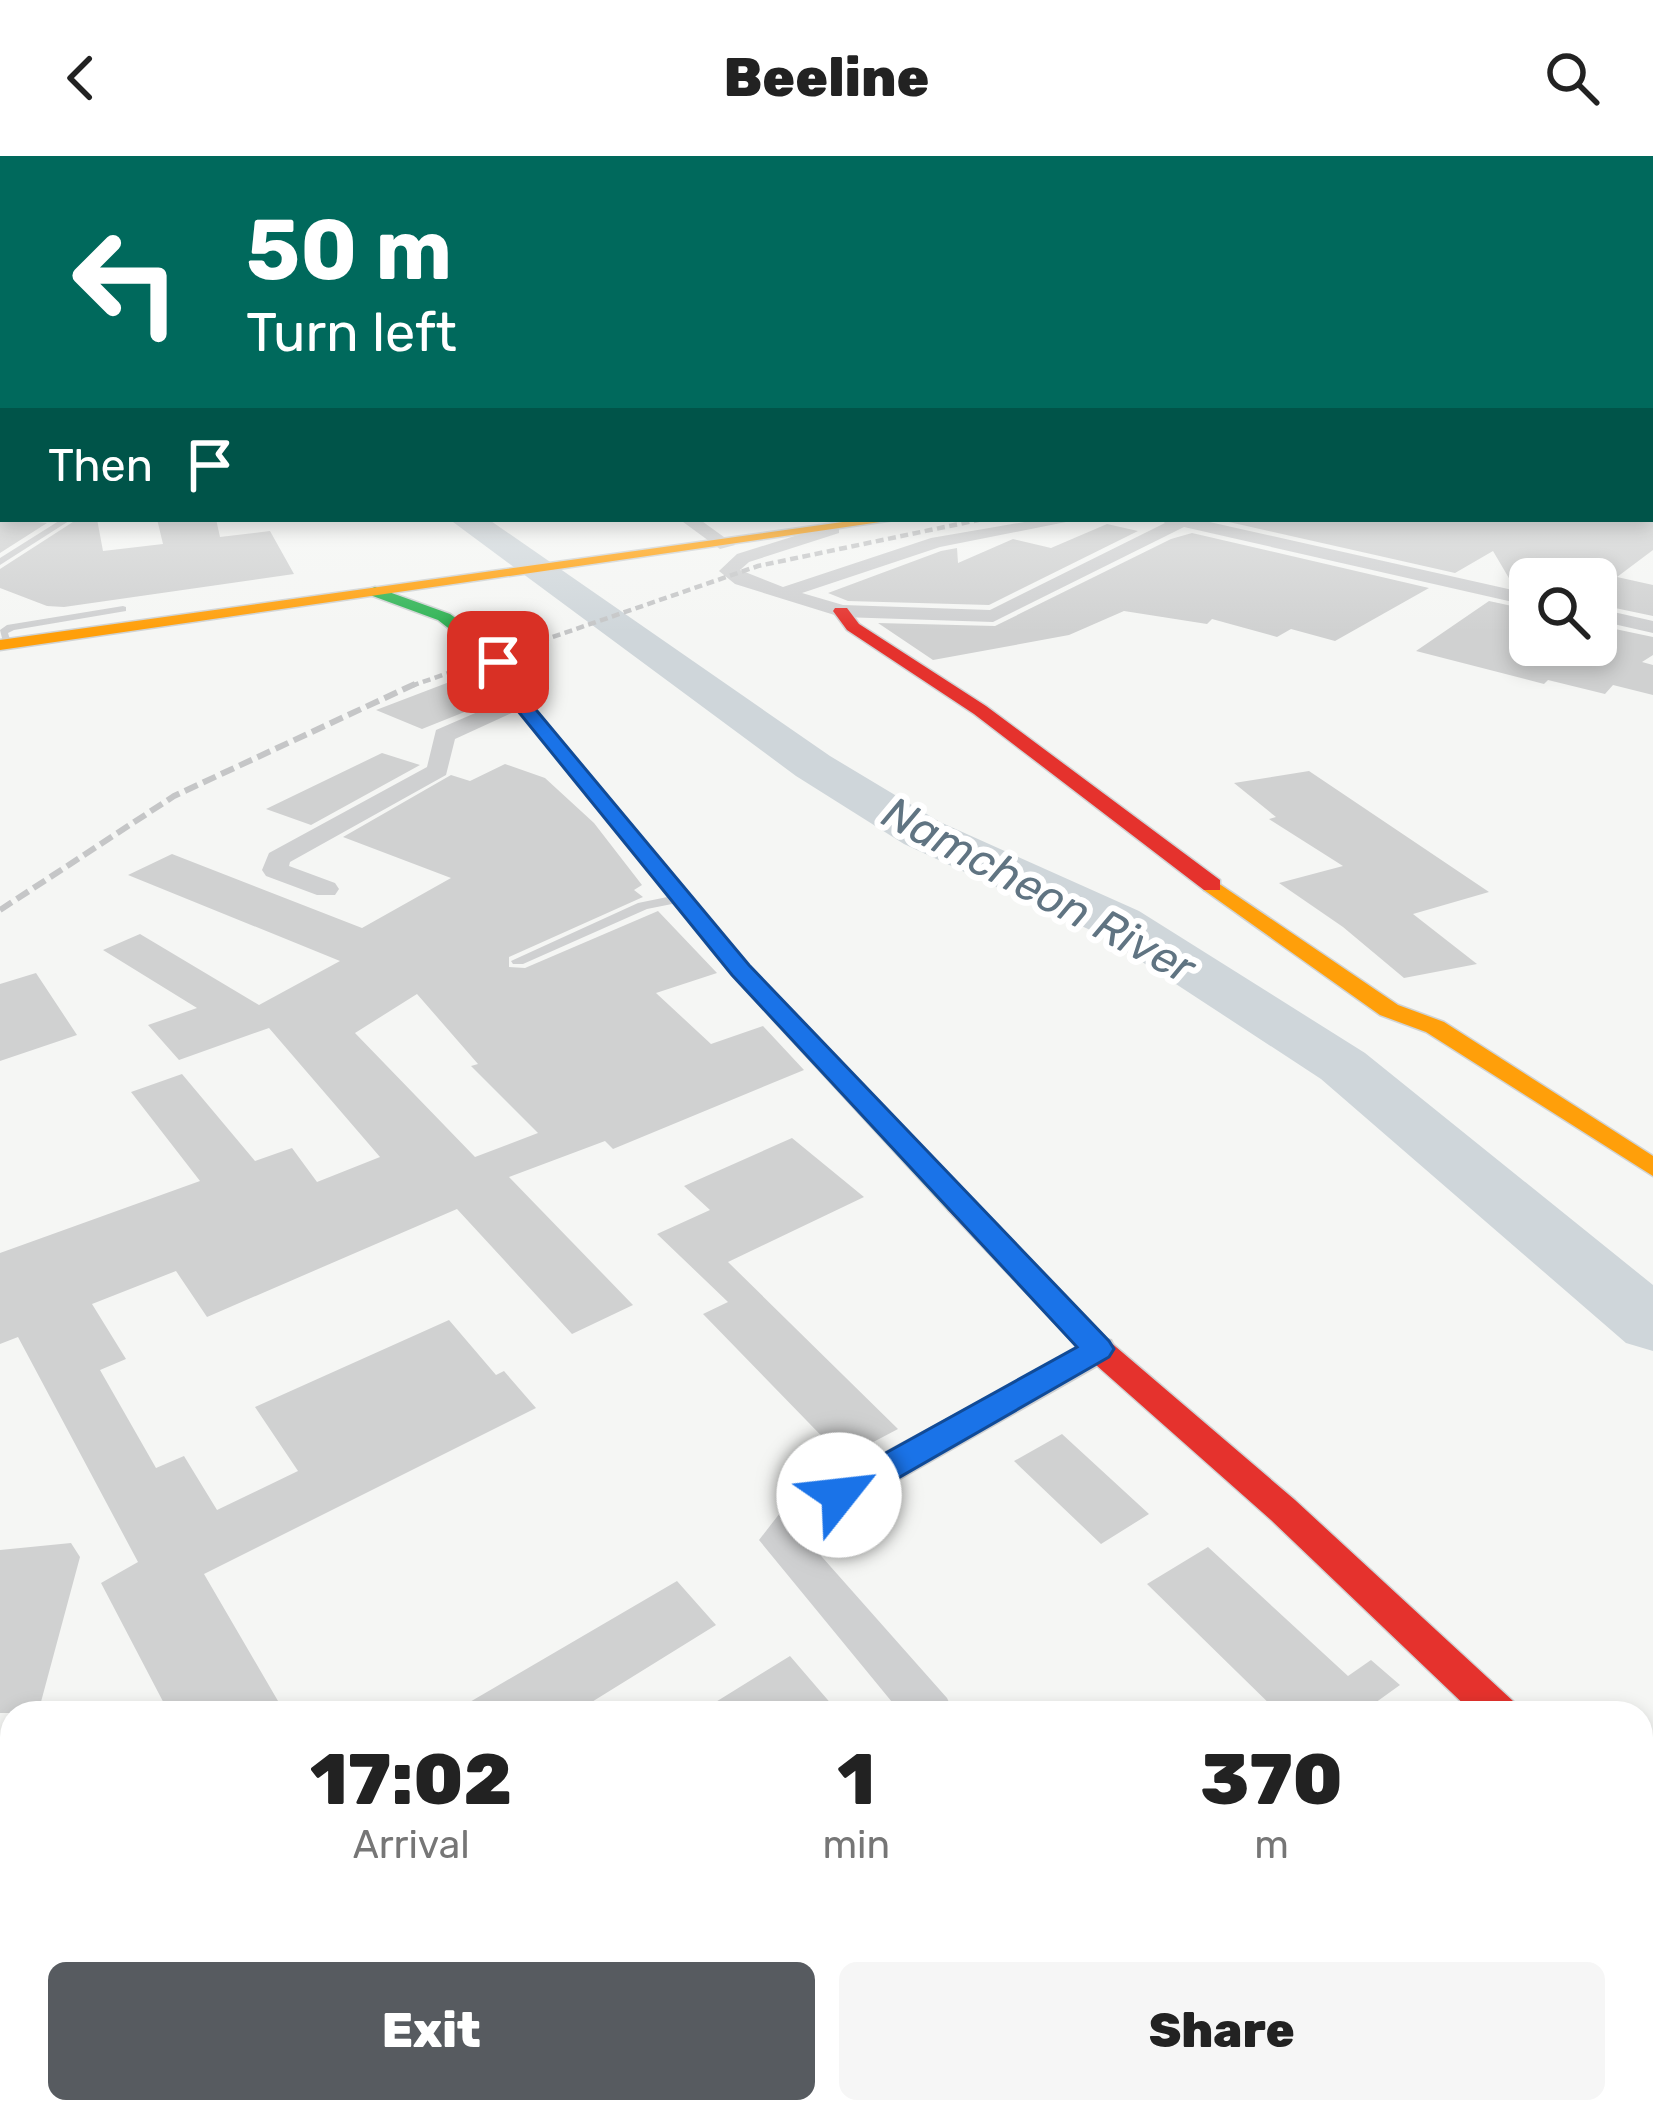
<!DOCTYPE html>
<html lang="en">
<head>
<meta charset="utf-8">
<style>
	body { margin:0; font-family:Rubik,sans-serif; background:#f6f6f6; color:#222; height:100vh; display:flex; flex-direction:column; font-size:45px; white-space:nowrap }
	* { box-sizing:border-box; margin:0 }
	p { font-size:39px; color:#767676 }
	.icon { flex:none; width:66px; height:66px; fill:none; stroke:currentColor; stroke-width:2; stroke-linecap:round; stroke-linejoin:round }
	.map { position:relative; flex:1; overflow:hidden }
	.details { position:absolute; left:0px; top:1545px; width:1653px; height:423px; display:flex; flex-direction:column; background:#fff; border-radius:36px 36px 0 0; box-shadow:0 6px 18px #0003 }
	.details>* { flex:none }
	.banner { position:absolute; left:0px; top:0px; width:1653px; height:366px; box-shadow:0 6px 18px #0003; background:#00695c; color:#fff; overflow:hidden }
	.tools { position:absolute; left:1509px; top:402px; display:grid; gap:24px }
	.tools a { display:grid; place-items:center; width:108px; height:108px; border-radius:18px; background:#fff; box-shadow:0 6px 18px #0003; font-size:60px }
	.pin { position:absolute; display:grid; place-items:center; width:102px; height:102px; color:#fff; margin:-51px; border-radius:24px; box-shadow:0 6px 18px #0006 }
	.me { position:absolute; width:132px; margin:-66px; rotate:61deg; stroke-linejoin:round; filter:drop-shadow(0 0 9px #0008) }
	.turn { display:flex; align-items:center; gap:42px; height:252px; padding:0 48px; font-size:54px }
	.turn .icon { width:156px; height:156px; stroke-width:2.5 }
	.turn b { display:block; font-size:84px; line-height:102px }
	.then { display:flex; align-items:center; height:114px; padding:0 48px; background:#0003; gap:24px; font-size:45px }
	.eta { display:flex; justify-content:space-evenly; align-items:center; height:204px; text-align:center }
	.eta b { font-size:72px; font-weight:800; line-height:84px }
	.primary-button { display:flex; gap:24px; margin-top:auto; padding:24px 48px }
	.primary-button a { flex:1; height:138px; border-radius:18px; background:#575b60; color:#fff; font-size:48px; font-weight:800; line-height:138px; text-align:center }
	.primary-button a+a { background:#f6f6f6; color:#222 }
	header { display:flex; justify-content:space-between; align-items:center; height:156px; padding:0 48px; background:#fff; font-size:54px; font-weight:800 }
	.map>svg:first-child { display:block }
</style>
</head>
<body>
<header><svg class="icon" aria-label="back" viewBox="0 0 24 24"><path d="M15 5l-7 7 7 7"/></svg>Beeline<svg class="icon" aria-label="search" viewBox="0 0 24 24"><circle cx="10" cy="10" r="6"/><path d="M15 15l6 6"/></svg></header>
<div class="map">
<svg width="1653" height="1966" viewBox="0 0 1653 1966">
	<rect width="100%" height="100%" fill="#f5f6f4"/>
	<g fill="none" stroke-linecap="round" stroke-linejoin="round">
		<path fill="#cfd6da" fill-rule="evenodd" d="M449 363H488L830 600 940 666 1139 755 1365 897 1653 1129V1195L1626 1187 1321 923 1101 779 904 688 796 620Z"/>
	</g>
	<path fill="#d0d1d1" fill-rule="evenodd" d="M0 355 3 363 47 367 0 397Z
		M97 363 103 395 163 388 157 363H216L220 381 270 375 294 418 64 451 47 450 0 432V413L76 364Z
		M1653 363V394L1617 421 1653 429V460L1596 448V423H1530V433L1513 429 1493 395 1455 417 1220 364Z
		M1107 368 1138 375 989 449 848 445 828 437 941 395 957 392 958 407 1013 383 1051 392Z
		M1192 377 1429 432 1335 485 1291 473 1277 481 1212 463 1207 468 1124 455 1069 479 933 504 878 467 995 470 1171 383Z
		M1489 445 1530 454V489H1596V469L1653 481V499L1642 506 1653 509V539L1613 529 1605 538 1548 524 1544 528 1416 495Z
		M452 525 497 543 422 573 376 554Z
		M382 597 420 609 311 669 266 653Z
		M505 608 545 622 594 667 642 729 634 734 643 741 509 801V811L525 812 658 755 717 817 656 837 711 888 763 870 804 914 613 993 605 985 509 1021 633 1149 572 1178 457 1053 207 1161 176 1115 92 1148 126 1203 100 1214 156 1312 184 1300 217 1354 298 1315 255 1251 449 1164 496 1219 504 1215 536 1252 204 1418 285 1557H169L101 1427 138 1406 18 1181 0 1188V1097L200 1025 131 936 182 918 255 1005 292 992 317 1026 380 1001 269 872 179 904 148 869 197 852 103 794 140 778 259 849 340 805 128 719 172 698 362 772 451 722 343 681 451 619 470 625ZM417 838 478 908 471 910 538 977 475 1001 355 877Z
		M1309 615 1489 736 1413 758 1477 808 1404 822 1343 771 1279 727 1343 710 1269 663 1276 661 1234 627Z
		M36 817 77 879 0 905V828Z
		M792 982 864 1041 728 1106 898 1273 843 1302 703 1158 728 1146 657 1078 710 1054 684 1030Z
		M1062 1278 1149 1358 1101 1388 1014 1305Z
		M71 1387 80 1401 38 1557H0V1394Z
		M1208 1391 1348 1520 1371 1504 1400 1529 1361 1557H1279L1147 1428Z
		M677 1425 716 1469 574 1557H451Z
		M790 1500 839 1557H698Z"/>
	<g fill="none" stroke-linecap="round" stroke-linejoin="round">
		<g stroke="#d0d3d4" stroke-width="3">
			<path id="fast" d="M375 431 450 458 482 481 525 541 748 809 969 1043 973 1049 969 1055H949L732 819 513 549 470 489 438 464 370 439V433Z"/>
		</g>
		<g stroke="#d0d3d4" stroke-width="3">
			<path id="slow" d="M1650 289H1653V297H1650Z
				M864 363H901L0 494V484Z
				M1212 723 1398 849 1444 866 1653 1000V1020L1426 876 1380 859 1204 734V724Z"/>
		</g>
		<g stroke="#d0d3d4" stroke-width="3">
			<path id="jam" d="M835 452H847L859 468 986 550 1220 724V734H1204L974 558 847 474 833 455Z
				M959 1040 969 1043 1109 1185 1295 1344 1513 1545 1519 1557H1473L1271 1364 1087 1201 949 1055 945 1049Z"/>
		</g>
		<path fill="#cfd0d1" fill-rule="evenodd" d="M1650 256H1653V260H1650Z
			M0 288H3V293H0Z
			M62 363H72L0 409V402Z
			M123 450 126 451V455L14 474 8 477 12 490H4L0 474 7 469Z
			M682 738 689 742 687 745 647 753 523 808H513L511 805 638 747Z"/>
		<path fill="#cfd0d1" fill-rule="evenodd" d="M1650 323 1653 324V334L1650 333Z
			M679 363H699L735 389 720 393Z
			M1042 363H1081L940 391 802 437 843 449 990 454 1165 367 1160 363H1196L1530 438V450L1184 371 993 466 841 461 735 428 719 415 737 398 833 368 839 369V377L749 406 740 414 783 431 931 382Z
			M1596 452 1653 465V477L1596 464Z
			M519 538 527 540V550L455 583 446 619 290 706 289 710 335 727 339 733 335 739H317L266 720 262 714 269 697 427 611 436 574Z
			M1098 1180 1112 1183 1117 1193 1112 1203 817 1372 807 1384 947 1542 954 1557H901L759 1384 787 1348Z
			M1641 1666 1653 1671V1725L1641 1720Z
			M1238 1956H1298L1302 1966H1242Z"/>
		<use href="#fast" fill="#30b455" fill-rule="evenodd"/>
		<use href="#slow" fill="#ff9f0a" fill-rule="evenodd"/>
		<use href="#jam" fill="#e5322d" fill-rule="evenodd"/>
		<path stroke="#c5c6c7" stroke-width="4.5" stroke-dasharray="8 4.5" stroke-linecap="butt" d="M411 530 758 410 983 363"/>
		<path stroke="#c5c6c7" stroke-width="6" stroke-dasharray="14 6" stroke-linecap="butt" d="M0 754 174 640 417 527"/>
	</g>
	<linearGradient id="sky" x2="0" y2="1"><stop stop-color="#9ec2e2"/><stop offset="0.42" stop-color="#fafbfa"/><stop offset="1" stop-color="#fafbfa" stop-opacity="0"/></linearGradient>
	<rect width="1653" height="476" fill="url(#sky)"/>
	<path fill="#1a73e8" stroke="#114b97" stroke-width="3" d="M492 502H504L527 543 749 809 1109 1185 1114 1193 1109 1201 851 1349 839 1353 826 1349 821 1339 826 1330 1077 1191 732 819 513 549 489 506Z"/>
	<g text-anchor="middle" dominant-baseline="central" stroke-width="12" stroke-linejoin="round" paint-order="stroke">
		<g font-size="45" font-style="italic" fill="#607482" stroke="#fff">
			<text transform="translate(1039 734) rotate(28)">Namcheon River</text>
		</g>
	</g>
</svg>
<div class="tools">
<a><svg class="icon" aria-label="search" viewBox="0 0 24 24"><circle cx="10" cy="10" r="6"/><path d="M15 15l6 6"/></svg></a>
</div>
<div class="pin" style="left:498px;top:506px;background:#d93025"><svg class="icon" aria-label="arrive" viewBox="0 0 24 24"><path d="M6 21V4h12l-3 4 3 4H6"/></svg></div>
<svg class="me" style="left:839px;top:1339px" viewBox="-20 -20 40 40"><circle r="19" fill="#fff"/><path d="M0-13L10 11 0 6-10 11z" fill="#1a73e8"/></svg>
<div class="banner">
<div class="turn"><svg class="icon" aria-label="left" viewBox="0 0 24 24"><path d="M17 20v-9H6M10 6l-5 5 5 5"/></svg><div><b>50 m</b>Turn left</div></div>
<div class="then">Then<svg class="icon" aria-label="arrive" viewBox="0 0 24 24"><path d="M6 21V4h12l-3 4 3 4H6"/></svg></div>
</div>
<section class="details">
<div class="eta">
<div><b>17:02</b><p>Arrival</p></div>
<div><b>1</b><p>min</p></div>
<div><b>370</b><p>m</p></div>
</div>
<div class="primary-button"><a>Exit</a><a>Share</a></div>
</section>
</div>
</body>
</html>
